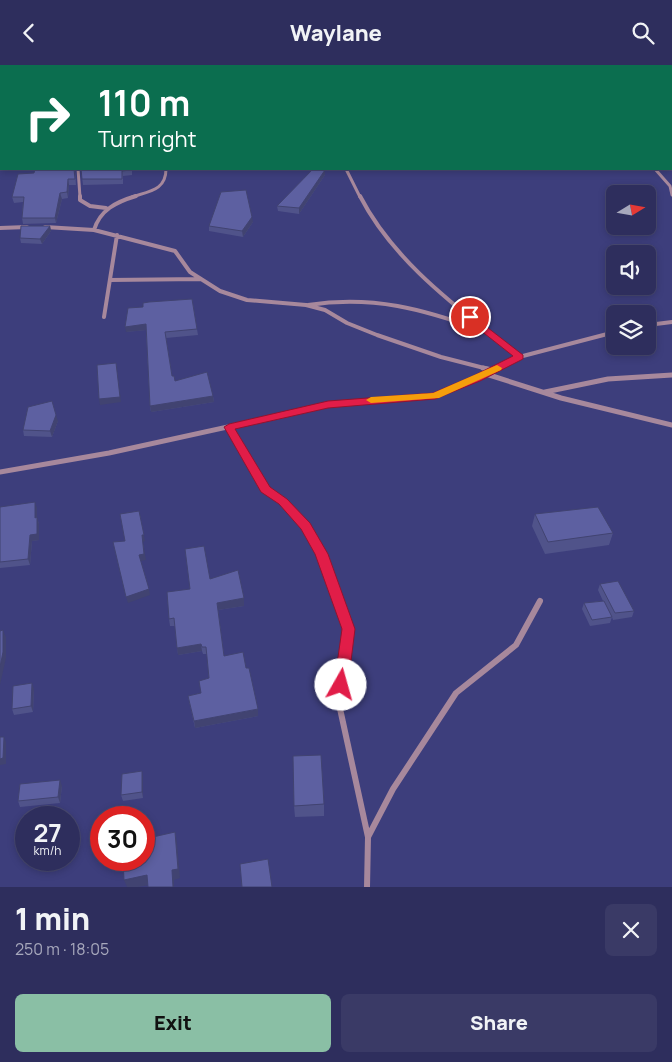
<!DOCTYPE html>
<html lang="en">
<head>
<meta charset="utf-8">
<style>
	body { margin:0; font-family:Manrope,sans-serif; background:#3a3a66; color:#f1f3f6; height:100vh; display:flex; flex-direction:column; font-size:19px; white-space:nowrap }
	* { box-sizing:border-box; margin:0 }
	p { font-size:16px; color:#a7a8bc }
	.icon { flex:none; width:28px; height:28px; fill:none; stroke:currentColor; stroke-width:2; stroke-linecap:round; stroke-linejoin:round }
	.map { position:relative; height:822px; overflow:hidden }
	.details { display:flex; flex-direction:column; background:#2e2e5d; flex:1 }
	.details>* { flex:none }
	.top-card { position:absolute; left:0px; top:0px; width:672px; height:105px; box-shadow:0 2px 8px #0003,0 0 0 1px #494a72; background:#0b6e4f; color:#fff; overflow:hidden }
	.needle { width:32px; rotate:79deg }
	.tools { position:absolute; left:606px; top:120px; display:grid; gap:10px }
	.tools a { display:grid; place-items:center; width:50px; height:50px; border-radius:8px; background:#2e2e5d; box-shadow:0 2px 8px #0003,0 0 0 1px #494a72; font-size:25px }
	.speed { position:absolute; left:15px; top:741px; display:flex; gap:10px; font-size:25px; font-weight:700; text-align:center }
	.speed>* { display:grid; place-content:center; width:65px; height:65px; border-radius:50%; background:#2e2e5d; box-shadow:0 2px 8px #0003,0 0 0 1px #494a72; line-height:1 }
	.speed small { font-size:12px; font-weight:400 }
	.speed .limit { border:8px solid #d22; background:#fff; color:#111 }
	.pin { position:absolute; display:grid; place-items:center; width:42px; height:42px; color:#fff; margin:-21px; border:2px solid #fff; border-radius:50%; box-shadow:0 1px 5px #0007 }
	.me { position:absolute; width:55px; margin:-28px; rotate:7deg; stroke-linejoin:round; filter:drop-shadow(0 0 4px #0008) }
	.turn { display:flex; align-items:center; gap:18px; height:105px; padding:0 15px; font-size:22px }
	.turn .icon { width:65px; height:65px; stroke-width:2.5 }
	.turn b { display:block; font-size:35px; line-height:42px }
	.round { display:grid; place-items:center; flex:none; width:52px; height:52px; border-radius:8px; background:#3a3a66 }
	.head { display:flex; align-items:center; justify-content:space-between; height:85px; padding:0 15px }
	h1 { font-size:30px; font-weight:800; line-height:38px }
	.primary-button { display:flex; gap:10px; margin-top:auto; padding:10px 15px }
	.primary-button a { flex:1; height:58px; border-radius:8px; background:#8abfa5; color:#111; font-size:20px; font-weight:800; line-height:58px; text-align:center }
	.primary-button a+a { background:#3a3a66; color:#f1f3f6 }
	header { display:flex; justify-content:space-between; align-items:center; height:65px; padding:0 15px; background:#2e2e5d; font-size:22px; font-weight:800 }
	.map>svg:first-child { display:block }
</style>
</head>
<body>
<header><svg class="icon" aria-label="back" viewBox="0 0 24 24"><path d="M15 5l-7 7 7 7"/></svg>Waylane<svg class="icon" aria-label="search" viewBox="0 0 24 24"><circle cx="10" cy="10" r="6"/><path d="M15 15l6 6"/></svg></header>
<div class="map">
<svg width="672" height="822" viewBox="0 0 672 822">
	<rect width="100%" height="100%" fill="#3d3e7c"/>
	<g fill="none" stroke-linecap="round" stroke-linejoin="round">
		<path stroke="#a7889c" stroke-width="3" d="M622 0 624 1
			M78 104 80 132
			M346 104 360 132
			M655 104 670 121 672 130
			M132 132C150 126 166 125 166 104"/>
		<path stroke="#a7889c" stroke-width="4" d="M80 131V135L90 141 106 143
			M360 131C395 199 461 245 519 292
			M45 162 94 165 175 186 190 207 220 226 247 235 306 240 325 245 347 258 377 270 441 292 488 304
			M0 163 27 162
			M94 165C100 145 116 137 136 131
			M110 215 201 214
			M308 240C373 230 423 244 484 266
			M104 252 117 170
			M648 260 672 257
			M495 304 519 292 615 267"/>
		<path stroke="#a7889c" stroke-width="5" d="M483 303 492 305
			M486 309 561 333 672 360
			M545 327 608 314 672 310
			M229 362 265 424 283 437 305 461 322 489 337 529
			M0 407 109 388 328 340 435 330 498 303"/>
		<path stroke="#a7889c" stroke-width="6" d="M337 527 348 564 339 639 368 772
			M367 822 368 772 393 724 456 628 516 580 540 536"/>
	</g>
	<path fill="#50538a" d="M577 0H620L619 1H578Z
		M626 0H643L627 1Z
		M75 104 76 120H69L68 133 62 134 56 158 23 159 22 153 23 137 14 138 12 132Z
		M81 104H151V105L132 106V110L123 111V119L83 120Z
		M325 105V110L299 149 278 146 277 141Z
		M253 157 243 172 209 166V161Z
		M50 161 51 166 42 179 21 178 20 173Z
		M192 234 198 270 166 273 172 311 175 316 213 331 214 337 151 347 150 341 146 265 126 267 143 242Z
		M58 356 52 372 24 371 23 365Z
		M0 442 37 443V453L39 459V475L32 476 30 500 0 503Z
		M535 449 613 468 609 480 545 489 532 461Z
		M210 514 244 533V541L218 545 224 591 246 603 258 644V651L195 663 188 631 201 628 209 613 207 589H203L202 586 178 590 175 561H170L169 554 190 524Z
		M600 519 634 546 632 552 613 555 612 552 610 558 590 561 582 544 584 538 603 536 598 525Z
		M34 624 33 647 14 650 12 644Z
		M143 712V733L123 736 121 730Z
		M62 721 60 738 20 742 18 736Z
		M324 739V751L295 752 294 741Z"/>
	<path fill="#414371" d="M325 105V110L299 149V143Z
		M68 114 69 120 68 133 67 127Z
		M60 128 62 134 56 158 55 153Z
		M252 152 253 157 243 172 242 166Z
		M50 161 51 166 42 179 40 174Z
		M146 259 147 265 126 267 125 262Z
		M116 298 121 337 100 340 99 334Z
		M213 331 214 337 151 347 150 341Z
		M56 350 58 356 52 372 50 366Z
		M35 437 37 443V459L35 453Z
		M37 452 39 459V475L32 476 30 500 28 494 30 470Z
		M142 470H144L145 476 143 477 146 495 141 496 139 490Z
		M149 524 150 530 128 538 126 532Z
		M244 533V541L218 545 217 538Z
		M3 565 6 572V593L0 620V602Z
		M201 579 202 586 178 590 177 583Z
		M32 618 34 624 33 647 31 641Z
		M258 644V651L195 663 194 656Z
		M4 672 6 677V699L0 700V694Z
		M142 706 143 712V733L142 727Z
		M60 715 62 721 60 738 58 732Z
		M175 767 177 777 180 813 174 815V822H173L172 805Z
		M147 810 150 820 138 822H127L124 815Z"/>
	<path fill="#5d60a1" stroke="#414371" d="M35 0H74V1H35Z
		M105 0H196V1H105Z
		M590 0H617L618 1H591Z
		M35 104H74L75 114H68L67 127 60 128 55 153H22L24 132H12L18 109 34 108Z
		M81 104H131V105L122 106V114H82Z
		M313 104H323L325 105 299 143 277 141Z
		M246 125 252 152 242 166 209 161 221 127Z
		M21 161H50L40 174 20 173Z
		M192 234 197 264 165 267 172 311H174L175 316 207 307 213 331 150 341 146 259 125 262 128 243 143 242V238L149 237Z
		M116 298 120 332 99 334 97 300Z
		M52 336 56 350 50 366 23 365 28 342Z
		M35 437V453L37 452V469L30 470 28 494 0 497V442Z
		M598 442 613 468 548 477 535 449Z
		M139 446 144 470H142L144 489 139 490 149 524 126 532 113 477 125 476 120 449Z
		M204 481 210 514 238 505 244 533 217 538 224 591 243 587 246 603H249L258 644 194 656 188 631 201 628 199 616 209 613 206 582H202L201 579 177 583 174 553 169 554 167 527 190 524 185 484Z
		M618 516 634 546 615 548 600 519Z
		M604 536 612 552 592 555 584 538Z
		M3 565V587L0 602V566Z
		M32 618 31 641 12 644 13 621Z
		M0 672H4L3 693 0 694Z
		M321 690 324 739 294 741 293 691Z
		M142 706V727L121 730 122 709Z
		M60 715 58 732 18 736 20 719Z
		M175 767 178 804 172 805 173 822H148L147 810 124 815 123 795H144V774Z
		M268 794 272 822H242L240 799Z"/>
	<path fill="#e11d48" stroke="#92132f" d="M470 249 523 290V294L480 316 435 334 328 343 235 364 270 422 287 434 310 458 328 489 355 564 348 620 346 624H336L334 620 342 564 315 489 301 464 279 439 261 427 224 362 229 359 328 336 433 328 473 311 513 291 466 254 465 252Z"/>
	<path fill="#f59e0b" d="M497 300 502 303 501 305 439 333 371 338 366 335 371 332 433 328Z"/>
</svg>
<div class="tools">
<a><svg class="needle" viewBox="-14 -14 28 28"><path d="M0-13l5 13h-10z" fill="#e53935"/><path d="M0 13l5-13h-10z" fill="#a7a8bc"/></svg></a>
<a><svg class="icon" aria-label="sound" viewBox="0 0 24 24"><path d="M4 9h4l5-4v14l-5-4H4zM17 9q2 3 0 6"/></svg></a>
<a><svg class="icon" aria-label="layers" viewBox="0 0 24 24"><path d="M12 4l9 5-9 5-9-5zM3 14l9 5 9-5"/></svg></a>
</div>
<div class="speed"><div>27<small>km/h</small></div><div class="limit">30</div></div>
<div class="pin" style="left:470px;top:252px;background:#d93025"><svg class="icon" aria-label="arrive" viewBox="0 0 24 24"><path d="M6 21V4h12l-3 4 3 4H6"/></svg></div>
<svg class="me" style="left:341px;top:620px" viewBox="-20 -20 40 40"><circle r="19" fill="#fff"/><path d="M0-13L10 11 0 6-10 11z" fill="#e11d48"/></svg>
<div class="top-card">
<div class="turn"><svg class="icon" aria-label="right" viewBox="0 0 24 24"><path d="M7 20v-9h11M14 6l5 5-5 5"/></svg><div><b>110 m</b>Turn right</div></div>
</div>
</div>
<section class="details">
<div class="head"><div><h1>1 min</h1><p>250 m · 18:05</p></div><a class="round"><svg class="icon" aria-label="close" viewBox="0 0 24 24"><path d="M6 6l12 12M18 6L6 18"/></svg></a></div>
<div class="primary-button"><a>Exit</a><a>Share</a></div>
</section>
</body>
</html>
